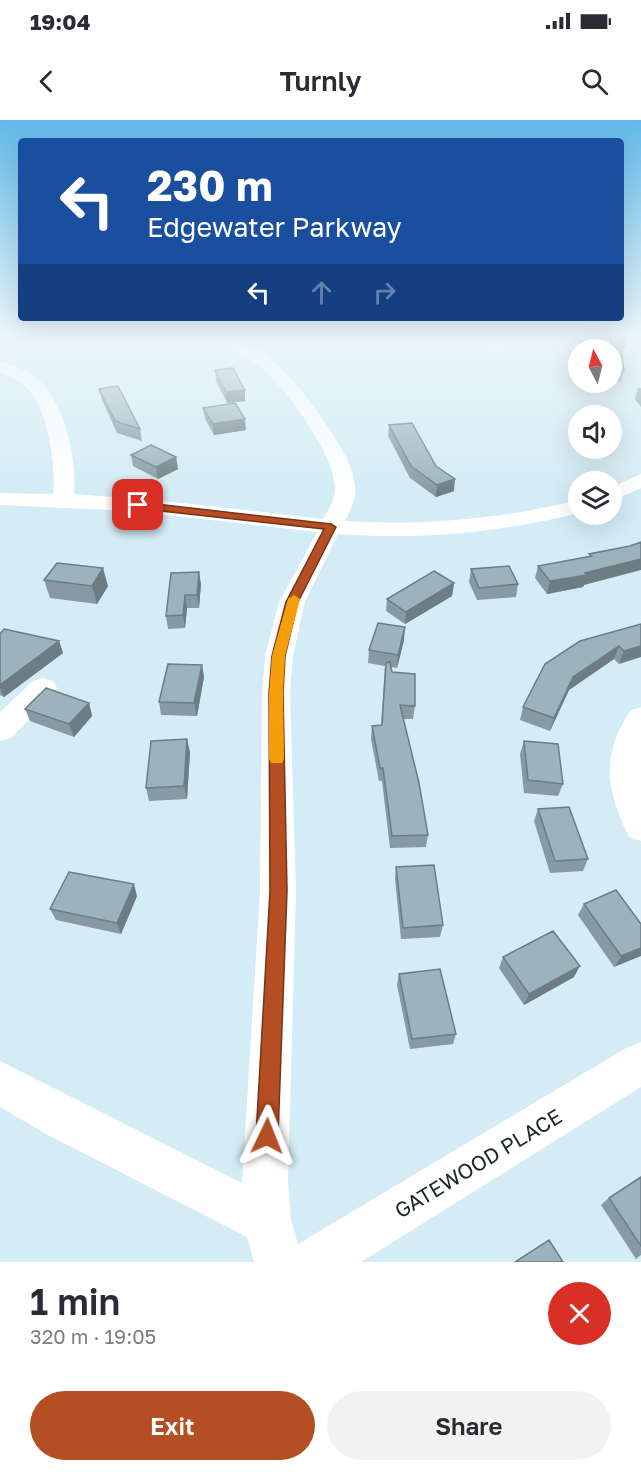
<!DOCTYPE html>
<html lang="en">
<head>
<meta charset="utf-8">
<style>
	body { margin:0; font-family:"Golos Text",sans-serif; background:#f2f2f3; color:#2b2b33; height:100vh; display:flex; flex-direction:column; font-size:22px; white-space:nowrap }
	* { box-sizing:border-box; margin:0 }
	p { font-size:20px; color:#7c7c81 }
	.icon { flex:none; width:33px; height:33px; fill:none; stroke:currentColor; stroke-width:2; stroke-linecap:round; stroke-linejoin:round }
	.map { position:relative; height:1142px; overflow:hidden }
	.drawer { display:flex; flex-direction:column; background:#fff; flex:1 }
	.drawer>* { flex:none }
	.banner { position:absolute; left:18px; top:18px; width:606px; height:183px; border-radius:6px; box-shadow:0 6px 24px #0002; background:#1a4fa0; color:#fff; overflow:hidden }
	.needle { width:39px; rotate:353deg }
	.fabs { position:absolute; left:568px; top:219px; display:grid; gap:12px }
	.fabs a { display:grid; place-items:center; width:54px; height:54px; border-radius:50%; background:#fff; box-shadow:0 6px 24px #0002; font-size:30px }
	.pin { position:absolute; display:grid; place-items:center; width:51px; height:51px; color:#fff; margin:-26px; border-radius:12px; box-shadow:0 3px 9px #0006 }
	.me { position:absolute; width:66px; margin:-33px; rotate:2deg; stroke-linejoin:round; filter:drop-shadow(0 0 4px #0008) }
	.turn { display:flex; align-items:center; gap:21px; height:126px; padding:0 30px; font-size:27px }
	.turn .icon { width:78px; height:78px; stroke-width:2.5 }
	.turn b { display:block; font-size:42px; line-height:51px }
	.lanes { display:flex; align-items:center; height:57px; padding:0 30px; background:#0003; justify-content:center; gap:30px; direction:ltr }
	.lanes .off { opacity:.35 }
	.round { display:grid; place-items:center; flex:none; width:63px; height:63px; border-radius:32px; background:#f2f2f3 }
	.head { display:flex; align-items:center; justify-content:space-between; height:102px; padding:0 30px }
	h1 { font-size:36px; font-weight:600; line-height:45px }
	.primary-button { display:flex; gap:12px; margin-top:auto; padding:12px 30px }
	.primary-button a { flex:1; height:69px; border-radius:36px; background:#b54f23; color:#fff; font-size:24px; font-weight:600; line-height:69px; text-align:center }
	.primary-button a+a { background:#f2f2f3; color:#2b2b33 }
	.status { display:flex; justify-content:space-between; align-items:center; height:42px; padding:0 30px; background:#fff; direction:ltr }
	.status svg { height:16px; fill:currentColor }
	header { display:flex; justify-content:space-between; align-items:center; height:78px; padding:0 30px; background:#fff; font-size:27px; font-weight:600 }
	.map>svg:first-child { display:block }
</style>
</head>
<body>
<div class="status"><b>19:04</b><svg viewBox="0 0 49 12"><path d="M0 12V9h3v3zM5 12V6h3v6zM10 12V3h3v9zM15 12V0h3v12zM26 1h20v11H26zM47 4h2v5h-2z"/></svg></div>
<header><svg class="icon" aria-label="back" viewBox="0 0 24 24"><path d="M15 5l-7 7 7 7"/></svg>Turnly<svg class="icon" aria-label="search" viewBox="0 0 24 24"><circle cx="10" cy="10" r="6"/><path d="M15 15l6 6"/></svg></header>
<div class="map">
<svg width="641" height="1142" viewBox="0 0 641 1142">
	<rect width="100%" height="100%" fill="#d3ecf5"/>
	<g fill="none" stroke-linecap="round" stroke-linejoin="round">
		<path fill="#fff" fill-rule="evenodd" d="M201 215C257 211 298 262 326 304 338 322 354 345 355 367 357 380 350 390 345 401 424 406 502 399 579 380V393C499 413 420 420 338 414L305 482 293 536 290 573 296 771 288 1060 291 1101 298 1124 626 928 641 922V967L361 1142H254L247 1117 48 1015 0 987V941L242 1063 260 771 262 573 265 536 279 482 317 412 131 391 0 385V373L53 374 54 367C54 340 48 290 28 269 21 261 10 256 0 252V241C14 245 32 252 42 263 66 289 77 340 74 374L183 383 323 399C329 390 334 381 335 369 335 333 285 267 258 245 242 232 222 225 204 218Z
			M500 215 513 221 516 224C507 235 489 234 480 223L485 217Z
			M641 354V368L612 381V367Z
			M43 558 53 561 57 568 53 575 11 618 0 621V592L33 561Z
			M641 587V721L629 717C606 670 600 635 631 590Z"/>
	</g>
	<path fill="#859aa2" d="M611 215H628L625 228H621L624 251 621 262 612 261Z
		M215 250 245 281 227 283 216 261Z
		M638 268H641V287L635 279Z
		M99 269 140 309 142 321 117 313 102 280Z
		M203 288 246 310 214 315 205 299Z
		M389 305 454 371 436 377 410 358 388 316Z
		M131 335 176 337 178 349 158 359 133 346Z
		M630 426 584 465 583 467 547 474 535 458 538 446 589 437V434Z
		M471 449 518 464 516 477 477 480 469 462Z
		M171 453 201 464 199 488H187L185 508 168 509 166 496Z
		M44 460 108 466 97 484 50 478Z
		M454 463 452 476 405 504 386 491 387 479Z
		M641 504 619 544 614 539 569 570 550 611 520 600 523 587Z
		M0 514 59 521 63 533 4 577 0 575Z
		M404 520 397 548 391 547 392 552 415 586 413 599H403L428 715 426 727 390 728 382 661H379L371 619 372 606 381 605 385 546 368 543 369 530Z
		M202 545 204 557 197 596 161 595 159 582Z
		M89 583 92 596 74 617 30 601 25 589Z
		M524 621 563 664 558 676 524 673 520 634Z
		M190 632 187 679 149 681 146 668Z
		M538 689 588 739 583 751 550 753 534 701Z
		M396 747 443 805 440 817 401 819 395 759Z
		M137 776 121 814 56 800 50 789Z
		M584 784 641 804 614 847 578 795Z
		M503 837 574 857 524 885 499 848Z
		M399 854 456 914 453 924 410 929 397 865Z
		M641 1057V1135L636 1139 601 1085 609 1078Z"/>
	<path fill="#6c7d84" d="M245 270V281L227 283 226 272Z
		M245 299 246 310 214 315 213 304Z
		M176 337 178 349 158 359 156 347Z
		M455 359 454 371 436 377 437 365Z
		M641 439V450L584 465 583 467 547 474 550 461Z
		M103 448 108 466 97 484 92 466Z
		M199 452 201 464 199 488 197 475Z
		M454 463 452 476 405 504 406 492Z
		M185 475 187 488 185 508 183 495Z
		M405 507 404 520 397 548 398 535Z
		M59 521 63 533 4 577 0 568V565Z
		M619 526 614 539 569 570 550 611 554 598 573 557Z
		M641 526V537L619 544 624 531Z
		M202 545 204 557 197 596 194 583Z
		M89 583 92 596 74 617 69 604Z
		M187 619 190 632 187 679 184 666Z
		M134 764 137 776 121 814 117 803Z
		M641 828V836L614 847 621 836Z
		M580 846 574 857 524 885 529 874Z"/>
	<path fill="#9bb3bc" stroke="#6c7d84" stroke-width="1.5" d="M612 215H628L627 218 620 217 624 251 612 250V230H608Z
		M233 248 245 270 226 272 215 250Z
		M118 266 140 309 115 301 99 269Z
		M235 283 245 299 213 304 203 288Z
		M412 303 436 346 455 359 437 365 411 346 389 305Z
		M151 325 176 337 156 347 131 335Z
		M641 422V439L585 453 587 455 550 461 538 446 592 436 589 434 630 426Z
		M57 443 103 448 92 466 44 460Z
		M509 446 518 464 479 468 471 449Z
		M434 451 454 463 406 492 387 479Z
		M199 452 197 475H185L183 495 166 496 171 453Z
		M378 503 405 507 398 535 369 530Z
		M641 504V526L624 531 619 526 573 557 554 598 523 587 545 544 580 521Z
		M4 509 59 521 0 565V514Z
		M390 542 392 552 415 554V586L400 585 419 663 428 715 392 716 383 648H380L372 606 382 605 386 543Z
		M168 544 202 545 194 583 159 582Z
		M46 568 89 583 69 604 25 589Z
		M187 619 184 666 146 668 151 621Z
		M524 621 558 624 563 664 528 660Z
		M569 687 588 739 555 741 538 689Z
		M434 745 443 805 403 808 396 747Z
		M69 752 134 764 117 803 50 789Z
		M616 770 641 804V828L621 836 584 784Z
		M553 811 580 846 529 874 503 837Z
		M440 849 456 914 412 919 399 854Z
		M641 1057V1126L609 1078Z
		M549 1120 563 1142H515Z"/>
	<linearGradient id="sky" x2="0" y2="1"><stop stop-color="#60baea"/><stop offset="0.57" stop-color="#ebf6fa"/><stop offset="1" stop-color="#ebf6fa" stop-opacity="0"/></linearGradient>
	<rect width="641" height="375" fill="url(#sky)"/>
	<path fill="#b54f23" stroke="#763317" stroke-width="1.5" d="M138 382 331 404 336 407 298 482 285 536 283 573 287 771 278 1016 275 1023 267 1026 260 1023 256 1016 270 771 269 573 272 536 286 482 324 409 134 388 133 385Z"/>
	<path fill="#f59e0b" d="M294 475 300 479 285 536 283 573 284 639 282 643H271L269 639V573L272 536 288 479Z"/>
	<g text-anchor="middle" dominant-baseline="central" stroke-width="4.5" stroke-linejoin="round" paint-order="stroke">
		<g font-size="21" fill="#1d272a" stroke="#fff">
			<text transform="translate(478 1043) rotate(-31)">GATEWOOD PLACE</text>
		</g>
	</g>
</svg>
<div class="fabs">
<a><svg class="needle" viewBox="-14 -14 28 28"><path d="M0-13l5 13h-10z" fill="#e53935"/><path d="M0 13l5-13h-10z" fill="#7c7c81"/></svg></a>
<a><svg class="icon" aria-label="sound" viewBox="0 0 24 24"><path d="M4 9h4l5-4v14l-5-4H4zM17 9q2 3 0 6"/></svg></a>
<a><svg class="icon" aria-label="layers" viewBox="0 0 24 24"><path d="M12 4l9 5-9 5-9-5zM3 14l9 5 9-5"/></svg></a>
</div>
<div class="pin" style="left:138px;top:385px;background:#d93025"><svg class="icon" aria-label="arrive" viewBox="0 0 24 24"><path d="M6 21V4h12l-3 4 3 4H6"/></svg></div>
<svg class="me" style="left:267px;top:1016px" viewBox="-20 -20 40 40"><path d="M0-17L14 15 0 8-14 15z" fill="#b54f23" stroke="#fff" stroke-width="4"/></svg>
<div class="banner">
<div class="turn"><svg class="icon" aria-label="left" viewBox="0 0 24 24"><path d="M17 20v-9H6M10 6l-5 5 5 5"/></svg><div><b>230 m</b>Edgewater Parkway</div></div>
<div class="lanes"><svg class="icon" aria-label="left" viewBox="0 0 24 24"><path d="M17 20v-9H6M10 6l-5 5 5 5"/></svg><svg class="icon off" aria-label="ahead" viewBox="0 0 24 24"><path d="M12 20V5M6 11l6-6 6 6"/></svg><svg class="icon off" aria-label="right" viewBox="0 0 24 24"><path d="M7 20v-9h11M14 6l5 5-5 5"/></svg></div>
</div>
</div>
<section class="drawer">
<div class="head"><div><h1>1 min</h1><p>320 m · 19:05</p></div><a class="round" style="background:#d93025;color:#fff"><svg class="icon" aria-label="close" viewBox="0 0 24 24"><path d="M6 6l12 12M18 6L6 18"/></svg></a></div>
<div class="primary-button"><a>Exit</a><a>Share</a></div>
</section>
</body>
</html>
